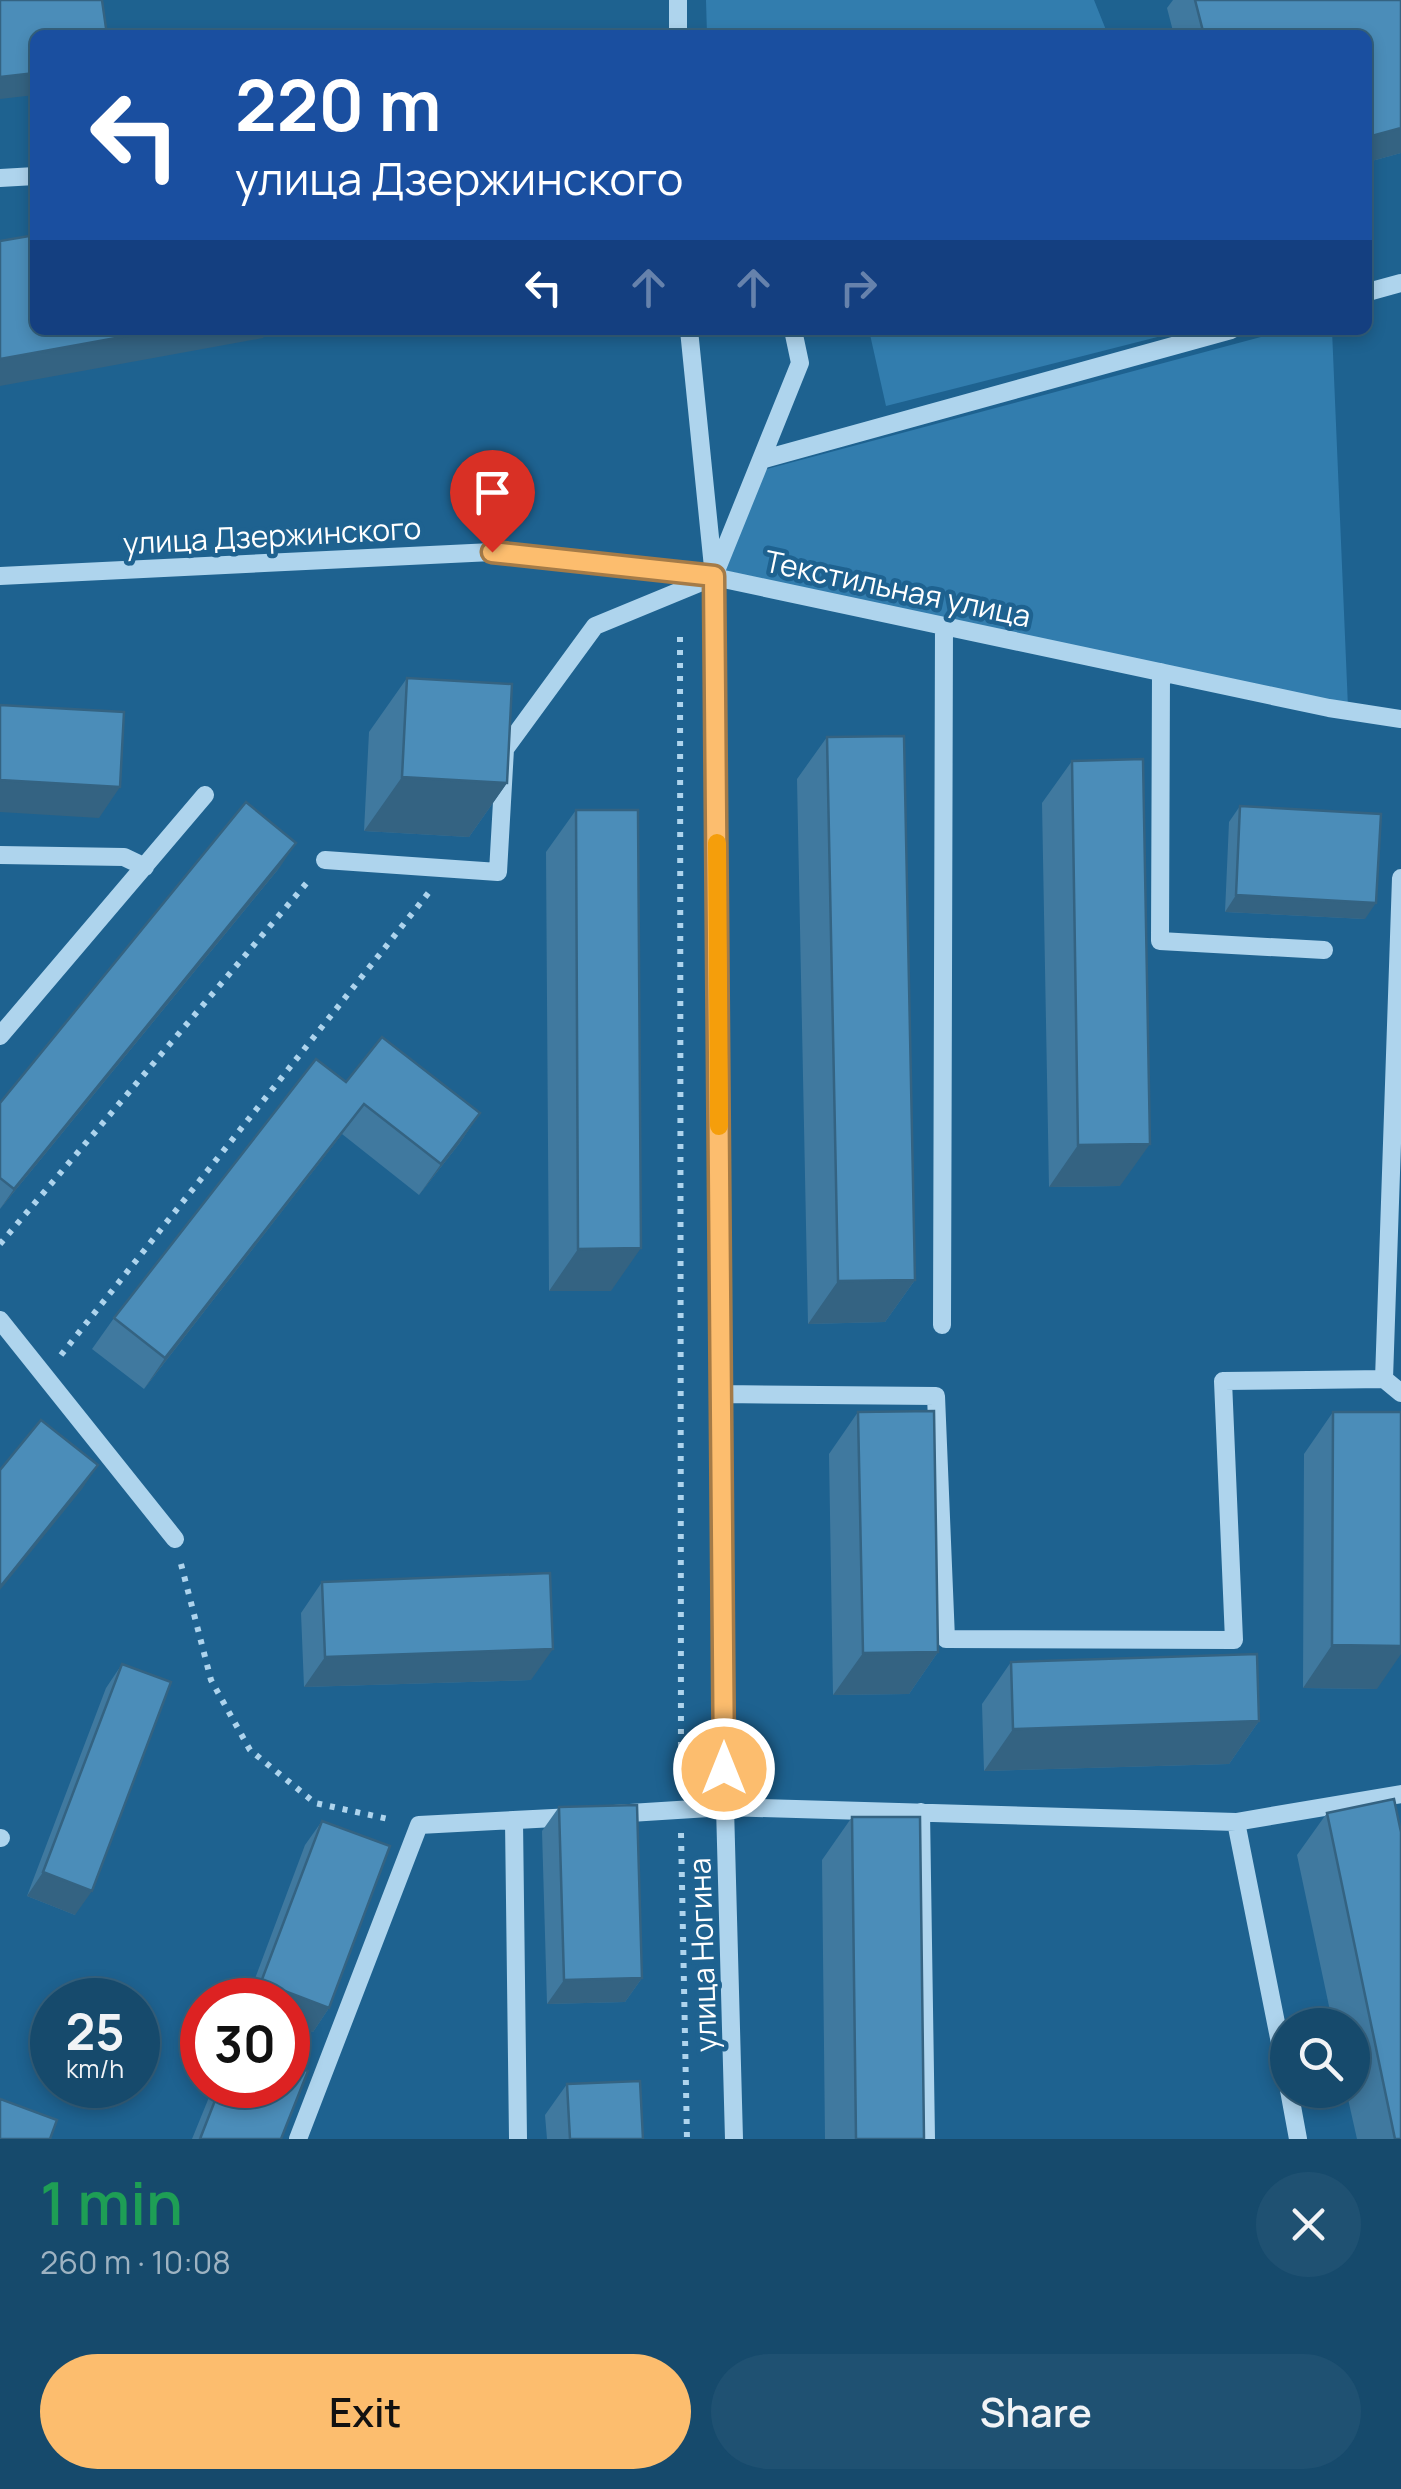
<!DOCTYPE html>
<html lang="en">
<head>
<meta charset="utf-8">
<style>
	body { margin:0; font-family:Manrope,sans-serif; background:#1f5172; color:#f1f3f6; height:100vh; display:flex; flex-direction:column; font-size:38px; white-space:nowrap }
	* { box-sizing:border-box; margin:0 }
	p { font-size:32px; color:#9eb3c2 }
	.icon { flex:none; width:55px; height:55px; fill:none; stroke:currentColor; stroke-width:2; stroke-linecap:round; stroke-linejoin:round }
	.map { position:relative; height:2139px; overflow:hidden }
	.details { display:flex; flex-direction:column; background:#164a6c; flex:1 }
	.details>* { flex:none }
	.guide { position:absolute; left:30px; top:30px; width:1342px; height:305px; border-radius:15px; box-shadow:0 5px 15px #0003,0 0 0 2px #35627f; background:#1a4fa0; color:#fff; overflow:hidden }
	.controls { position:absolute; left:1270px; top:2008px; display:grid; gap:20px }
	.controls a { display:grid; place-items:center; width:100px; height:100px; border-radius:50%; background:#164a6c; box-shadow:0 5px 15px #0003,0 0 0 2px #35627f; font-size:50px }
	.speed { position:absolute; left:30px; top:1978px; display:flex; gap:20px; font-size:50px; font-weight:700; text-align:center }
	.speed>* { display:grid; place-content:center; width:130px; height:130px; border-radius:50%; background:#164a6c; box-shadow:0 5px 15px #0003,0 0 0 2px #35627f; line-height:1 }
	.speed small { font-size:25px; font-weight:400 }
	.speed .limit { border:15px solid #d22; background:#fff; color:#111 }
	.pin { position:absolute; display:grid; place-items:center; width:85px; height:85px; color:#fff; margin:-102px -42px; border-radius:50% 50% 50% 0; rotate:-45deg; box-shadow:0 0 10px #0007 }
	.pin .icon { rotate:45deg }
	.me { position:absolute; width:110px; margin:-55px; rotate:0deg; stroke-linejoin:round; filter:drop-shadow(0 0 8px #0008) }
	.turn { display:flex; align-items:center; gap:35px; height:210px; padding:0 40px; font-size:45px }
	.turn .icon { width:130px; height:130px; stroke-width:2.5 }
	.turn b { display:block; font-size:70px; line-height:85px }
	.lanes { display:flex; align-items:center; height:95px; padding:0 40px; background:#0003; justify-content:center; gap:50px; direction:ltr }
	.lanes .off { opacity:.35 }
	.round { display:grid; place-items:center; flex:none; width:105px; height:105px; border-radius:52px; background:#1f5172 }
	.head { display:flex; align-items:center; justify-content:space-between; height:170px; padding:0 40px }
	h1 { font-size:60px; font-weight:600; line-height:75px; color:#1e9e55 }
	.primary-button { display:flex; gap:20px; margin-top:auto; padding:20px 40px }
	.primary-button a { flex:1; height:115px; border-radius:60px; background:#fcbd6e; color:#111; font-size:40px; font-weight:600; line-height:115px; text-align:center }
	.primary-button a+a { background:#1f5172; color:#f1f3f6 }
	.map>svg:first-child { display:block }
</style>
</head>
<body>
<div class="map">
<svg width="1401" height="2139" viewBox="0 0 1401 2139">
	<rect width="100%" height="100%" fill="#1e6290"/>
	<path fill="#327dae" d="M706 0H1094L1108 35H707Z
		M869 330H1185L886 406Z
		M1287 330H1332L1348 707 703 566 767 469Z"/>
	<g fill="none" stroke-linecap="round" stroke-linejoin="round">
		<path stroke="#aed4ed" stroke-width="6" stroke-dasharray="5 8" stroke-linecap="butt" d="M680 637 681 1786
			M0 1244 310 879
			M61 1355 430 891
			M181 1564 211 1680 250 1750 315 1803 393 1820
			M681 1833 687 2139"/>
		<path stroke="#aed4ed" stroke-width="18" d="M678 0V35
			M0 178 35 176
			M1368 292 1401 283
			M689 330 714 577 725 1807 734 2139
			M764 459 1231 330
			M716 571 800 363 793 330
			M0 576 492 552 714 577 1329 708 1401 719
			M1161 672 1160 941 1324 950
			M0 855 124 857 145 867
			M325 860 498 872 505 749 595 626 709 579
			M0 1036 205 795
			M0 1320 175 1539
			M942 1325 944 626
			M1384 1379 1401 878
			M721 1394 936 1396 946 1639 1234 1640 1223 1381 1384 1379 1401 1393
			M921 1812 926 2139
			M614 1814 725 1807 1236 1822 1401 1794
			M514 1821 518 2139
			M1236 1822 1288 2083
			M0 1838H1
			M1289 2090 1298 2139
			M298 2139 419 1825 573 1817"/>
	</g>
	<path fill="#40799f" d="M1173 0H1401V153L1368 162V35H1174L1167 8Z
		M407 678 507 783 469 837 364 831 369 732Z
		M827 737 915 1280 885 1322 808 1324 797 779Z
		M1072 761 1120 1186 1049 1187 1042 803Z
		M1240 806 1365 919 1225 912 1229 822Z
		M576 810 611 1291H549L546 852Z
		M280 867 0 1209V1103Z
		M346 1082 480 1113 459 1144 419 1195 342 1134 144 1389 92 1349 114 1318Z
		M858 1412 938 1652 909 1694 833 1695 829 1454Z
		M1333 1412 1377 1689 1303 1688 1304 1454Z
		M322 1582 531 1680 304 1687 301 1613Z
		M1011 1662 1259 1721 1229 1764 984 1771 982 1704Z
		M122 1664 75 1915 27 1896 106 1688Z
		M559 1807 642 1978 625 2002 547 2004 542 1831Z
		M1327 1813 1401 2139H1357L1346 2090H1352V2025H1333L1297 1855Z
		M852 1817 924 2139H825L822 1860Z
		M322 1821 329 2008 313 2032 288 2022V2000H247L305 1845Z
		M567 2084 643 2139H547L545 2115Z
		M214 2085H288L281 2139H192Z"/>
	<path fill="#346382" d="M35 73V95L0 99V77Z
		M1401 128V153L1368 162V137Z
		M160 330H269L263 338 0 386V359Z
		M402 777 507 783 469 837 364 831Z
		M0 780 120 787 99 818 0 812Z
		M296 843 280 867 0 1209 14 1189Z
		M1236 895 1376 903 1365 919 1225 912Z
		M364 1104 342 1134 144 1389 165 1358Z
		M480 1113 459 1144 419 1195 441 1164Z
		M1150 1144 1120 1186 1049 1187 1078 1145Z
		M641 1248 611 1291H549L578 1249Z
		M915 1280 885 1322 808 1324 838 1281Z
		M98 1465 82 1489 0 1590V1587Z
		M1332 1645 1401 1646V1654L1377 1689 1303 1688Z
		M553 1649 531 1680 304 1687 325 1657Z
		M938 1652 909 1694 833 1695 863 1653Z
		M1259 1721 1229 1764 984 1771 1013 1729Z
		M43 1872 92 1891 75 1915 27 1896Z
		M642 1978 625 2002 547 2004 564 1980Z
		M261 1982 329 2008 313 2032 288 2022V2000H249Z"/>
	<path fill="#4b8db9" stroke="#346382" stroke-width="2.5" d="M0 0H102L107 35H35V73L0 77Z
		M1195 0H1401V128L1368 137V35H1204Z
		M35 235V330H160L0 359V241Z
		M407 678 512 684 507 783 402 777Z
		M0 705 124 712 120 787 0 780Z
		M904 736 915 1280 838 1281 827 737Z
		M1143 759 1150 1144 1078 1145 1072 761Z
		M246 802 296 843 14 1189 0 1178V1103Z
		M1240 806 1381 814 1376 903 1236 895Z
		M576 810H638L641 1248 578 1249Z
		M382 1037 480 1113 441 1164 364 1104 165 1358 114 1318 316 1059 346 1082Z
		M934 1411 938 1652 863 1653 858 1412Z
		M1333 1412H1401V1646L1332 1645Z
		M41 1420 98 1465 0 1587V1470Z
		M550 1573 553 1649 325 1657 322 1582Z
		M1257 1654 1259 1721 1013 1729 1011 1662Z
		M122 1664 171 1682 92 1891 43 1872Z
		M1394 1799 1401 1832V2139H1395L1327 1813Z
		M637 1805 642 1978 564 1980 559 1807Z
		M852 1817H920L924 2139H856Z
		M322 1821 390 1846 329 2008 261 1982Z
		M288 2063 308 2071 281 2139H200L221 2085H288Z
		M640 2081 643 2139H570L567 2084Z
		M0 2099 57 2120 50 2139H0Z"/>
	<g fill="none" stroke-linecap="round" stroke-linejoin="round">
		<g stroke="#a47b48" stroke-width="25">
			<path id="route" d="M492 552 714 576 724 1769"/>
		</g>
		<use href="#route" stroke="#fcbd6e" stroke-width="18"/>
		<path stroke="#f59e0b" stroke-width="18" d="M717 843 719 1126"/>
	</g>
	<g text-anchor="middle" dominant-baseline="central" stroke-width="9" stroke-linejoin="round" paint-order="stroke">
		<g font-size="30" fill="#fff" stroke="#1e6290">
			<text transform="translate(272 535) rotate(-3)">улица Дзержинского</text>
			<text transform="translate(898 588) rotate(12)">Текстильная улица</text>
			<text transform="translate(702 1955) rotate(-92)">улица Ногина</text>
		</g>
	</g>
</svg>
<div class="controls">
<a><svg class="icon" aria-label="search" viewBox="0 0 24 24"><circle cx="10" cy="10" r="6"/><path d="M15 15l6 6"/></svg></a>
</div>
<div class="speed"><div>25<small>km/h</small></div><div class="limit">30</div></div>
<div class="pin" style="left:492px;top:552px;background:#d93025"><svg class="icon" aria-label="arrive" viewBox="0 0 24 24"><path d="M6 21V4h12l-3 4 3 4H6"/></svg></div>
<svg class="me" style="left:724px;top:1769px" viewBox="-20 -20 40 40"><circle r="17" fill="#fcbd6e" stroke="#fff" stroke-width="3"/><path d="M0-11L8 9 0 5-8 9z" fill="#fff"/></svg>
<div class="guide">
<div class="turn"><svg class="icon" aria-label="left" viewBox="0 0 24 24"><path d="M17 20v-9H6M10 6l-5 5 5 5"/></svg><div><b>220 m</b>улица Дзержинского</div></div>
<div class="lanes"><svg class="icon" aria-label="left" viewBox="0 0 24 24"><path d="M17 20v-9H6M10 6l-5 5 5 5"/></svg><svg class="icon off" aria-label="ahead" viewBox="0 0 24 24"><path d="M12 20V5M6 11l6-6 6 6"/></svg><svg class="icon off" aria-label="ahead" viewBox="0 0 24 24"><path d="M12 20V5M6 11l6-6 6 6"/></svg><svg class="icon off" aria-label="right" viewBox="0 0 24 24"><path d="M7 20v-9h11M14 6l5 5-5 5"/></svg></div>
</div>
</div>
<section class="details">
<div class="head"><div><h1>1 min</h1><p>260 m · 10:08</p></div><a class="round"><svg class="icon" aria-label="close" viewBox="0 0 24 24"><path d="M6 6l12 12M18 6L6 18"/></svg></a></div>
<div class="primary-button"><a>Exit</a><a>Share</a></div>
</section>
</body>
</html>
